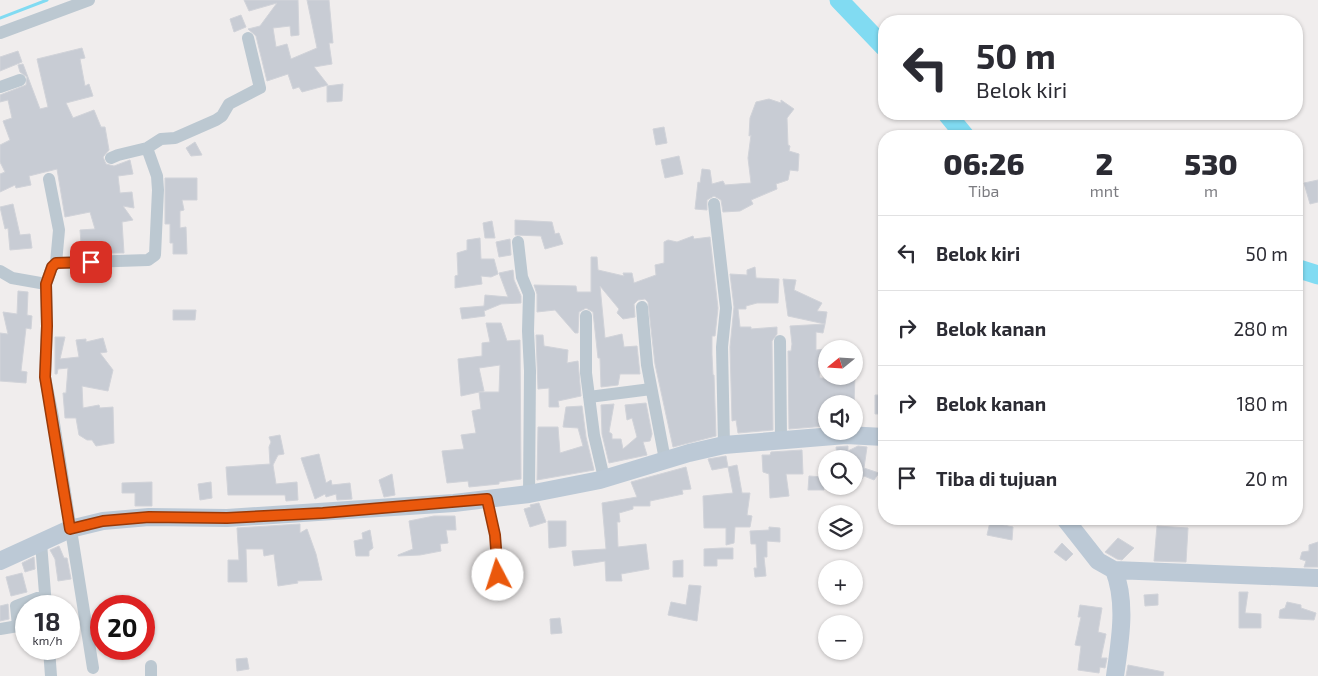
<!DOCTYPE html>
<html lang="id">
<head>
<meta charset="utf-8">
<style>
	body { margin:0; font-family:"Exo 2",sans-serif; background:#f2f2f3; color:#2b2b33; height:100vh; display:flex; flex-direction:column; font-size:19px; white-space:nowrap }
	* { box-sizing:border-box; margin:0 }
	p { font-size:16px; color:#7c7c81 }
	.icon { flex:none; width:28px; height:28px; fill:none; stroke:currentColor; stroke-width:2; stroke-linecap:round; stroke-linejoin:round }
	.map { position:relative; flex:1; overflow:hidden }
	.drawer { position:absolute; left:878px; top:130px; width:425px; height:395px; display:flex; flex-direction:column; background:#fff; border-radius:20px; box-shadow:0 1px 4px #0004 }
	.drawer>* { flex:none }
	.banner { position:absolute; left:878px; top:15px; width:425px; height:105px; border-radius:20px; box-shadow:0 1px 4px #0004; background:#fff; color:#2b2b33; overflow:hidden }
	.needle { width:32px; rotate:252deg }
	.tools { position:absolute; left:818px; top:340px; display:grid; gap:10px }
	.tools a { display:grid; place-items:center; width:45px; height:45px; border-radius:50%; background:#fff; box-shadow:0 1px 4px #0004; font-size:25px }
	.speed { position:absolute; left:15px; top:595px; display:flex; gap:10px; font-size:25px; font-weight:700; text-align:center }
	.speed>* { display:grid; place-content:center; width:65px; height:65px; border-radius:50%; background:#fff; box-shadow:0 1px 4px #0004; line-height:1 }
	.speed small { font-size:12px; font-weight:400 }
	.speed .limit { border:8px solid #d22; background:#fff; color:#111 }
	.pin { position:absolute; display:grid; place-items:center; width:42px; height:42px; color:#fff; margin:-21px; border-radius:10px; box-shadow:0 2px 8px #0006 }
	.me { position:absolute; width:55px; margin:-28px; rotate:355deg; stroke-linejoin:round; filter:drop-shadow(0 0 4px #0008) }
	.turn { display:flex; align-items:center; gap:18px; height:105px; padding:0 15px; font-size:22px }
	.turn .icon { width:65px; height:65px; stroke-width:2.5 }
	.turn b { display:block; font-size:35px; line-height:42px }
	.eta { display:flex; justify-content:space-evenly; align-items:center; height:85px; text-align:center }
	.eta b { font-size:30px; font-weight:800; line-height:35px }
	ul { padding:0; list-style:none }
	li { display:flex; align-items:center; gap:15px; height:75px; padding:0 15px; border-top:1px solid #e1e1e2 }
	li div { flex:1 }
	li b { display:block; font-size:19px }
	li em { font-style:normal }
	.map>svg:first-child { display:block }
</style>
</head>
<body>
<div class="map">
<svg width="1318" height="676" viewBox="0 0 1318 676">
	<rect width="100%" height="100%" fill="#f0eded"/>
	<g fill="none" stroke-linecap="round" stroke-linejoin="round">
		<path stroke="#81dbf2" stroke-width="3" d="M0 18 47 0"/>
		<path stroke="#81dbf2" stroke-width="19" d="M839 0 884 47
			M947 114 965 136
			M1296 268 1318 275"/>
	</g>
	<path fill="#c8ccd4" stroke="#d1d3d9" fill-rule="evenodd" d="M244 0H298L299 35 291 36 290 26 273 28 276 47 287 44 291 59 317 48 307 0H329L333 43H329L332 64 314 67 328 85 302 92 299 87 293 89 288 74 267 81 256 36 248 29 260 26 277 3 249 11Z
		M241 15 246 27 234 32 230 19Z
		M82 48 85 58 80 59 85 86 89 84 93 96 66 103 73 118 94 110 101 127H105L109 150 103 157 106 164 114 166 130 160 133 174 118 176 120 193 132 192 134 208 123 206 133 220 122 222 124 253H101L99 241 81 243 80 230 95 229 90 212 65 217 57 169 29 176 31 185 16 188 15 185 0 192V174L5 172 0 162V145L10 140 3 121 12 118 8 100 0 102V95L26 85 27 77 20 72 18 65 23 64 40 109 48 107 37 59Z
		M18 51 22 62 0 71V57Z
		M343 84 342 101 327 102V86Z
		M769 99 781 103V100L794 109 787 118 788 145 790 146 789 151 799 154 798 171 790 170 788 180 776 184 777 189 751 200 753 204 740 211 723 212 721 200 714 196 707 200V210L695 209 698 182 700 183 702 169 710 170 712 184 723 181 725 185 751 183 748 158 751 135 749 136 750 118 756 102Z
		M664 127 667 143 656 145 653 129Z
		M195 142 202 155 191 156 186 148Z
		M679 156 683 174 665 178 661 160Z
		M165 178H197V200H182L184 210 180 211V228L186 227 187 254H173V243H170V224H165Z
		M1318 180V202L1310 204 1304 183Z
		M13 204 20 235 30 234 32 248 10 250 8 228 5 229 0 207Z
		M515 220 552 222 555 234 559 233 563 244 545 249 541 236 515 235Z
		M492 221 495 238H485L483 223Z
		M693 236 694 239 710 237 718 308 715 336H712V355L713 375H714L716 436 673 447 655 364 648 302 645 299 638 300 634 304 635 317 623 319 617 313 619 309 600 286 605 338 622 334 624 347 637 346 640 374H620L618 385 601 387 600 358H598L593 312 586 308 579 312 578 333H575L555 310 537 312V294L534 285 576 286 577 292H591V257H597L598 270 624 276 623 273H632L634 283 656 275 655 265 664 263V242L668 240 677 242Z
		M480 238 481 259H494L498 274 491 277 481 276 482 284 455 288V276L458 275 457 253 467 250V240Z
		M510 239 511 255 499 257 496 242Z
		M755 267 756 278 779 279 778 303H757L746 306V309H738L740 327H751V329L777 327V334L772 341 773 430 738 433 736 420 732 421 730 347 734 307 730 274 747 275V270Z
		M513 270 514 280 521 296V303L501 304 484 311 485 316 462 319 460 308 484 306 485 295 508 297 499 273Z
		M783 279 796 280 794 290 822 303 817 311 827 312 825 324 788 316Z
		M18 291 28 292 27 315 32 316 31 329 26 328 21 371 27 372 26 383 0 381V333L8 334 3 312 17 314Z
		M173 310H196L195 320H173Z
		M486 323H501L507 341 520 340 521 479 499 482V484L469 487 468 481 447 483 442 451 464 449 461 435 476 433 472 411 481 409 479 392 461 396 458 359 482 356V343L490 342ZM500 365 499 392H479L484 391 479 368Z
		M825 324 823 333 816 332V350L826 349V363L818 364 820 378 843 379 842 376H855L854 404H826V426L789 429 788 351H791L792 344 790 326Z
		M536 335H543L544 346 568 350 567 363 578 361 581 396 558 401 559 407H549V388L538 389Z
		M55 337H65L60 359 79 357 76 340 86 339V342L103 338 107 352 100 353 113 370 108 391 82 386 83 408 99 405 100 408 113 407 114 443 96 446 92 440H87L79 435 76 418H65L63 393H66L68 368 58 369 57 374H55Z
		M875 395H884V414H875Z
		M646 403 652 434 650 441 643 442 647 455 609 463 602 434 601 405 614 404 609 432 612 434V439H621L623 449 637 437 632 418 627 420 625 405Z
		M582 406 586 437 594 470 537 480 538 427H558L560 453 583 446 578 428 563 427 566 407Z
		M280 435 284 454 278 455 273 465 276 484 297 482 298 500 286 501 285 495H228L226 467 270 464 269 447 271 442 269 437Z
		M848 446V451L858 446 867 447 864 468 879 473 874 480 864 476 854 489V459H831L837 456 836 447Z
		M802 450 803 474H786L789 496 770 498 769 474 763 472 762 455H770L771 452Z
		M319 454 326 483 331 480 332 485 350 483 352 499 337 500 336 494 326 497 325 494 315 499 301 458Z
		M726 456 728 467 712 470 708 459Z
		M737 465 742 493H750L747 515 752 516 750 527H735L734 543 726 545V528H704L703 496 733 493 728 467Z
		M686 467 691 489 682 490 683 494 650 501V506H633V509L619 513 620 522H617L618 547 646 544 649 569 621 574 622 581H606L605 561 574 566 572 551 606 549 602 503 637 497 631 482Z
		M392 474 395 495 384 497 379 480Z
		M809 476 824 477V490H808Z
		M152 482V506H135V493H122V483Z
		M211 482 212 498 200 500 198 484Z
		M539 503 546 522 530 527 524 509 531 507 530 505Z
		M434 516H455L456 530H446L448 543 440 544 441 551 420 555 398 556V555L413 549 409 521Z
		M548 521H566V546L549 548Z
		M990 522 1013 527 1012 540 987 535Z
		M300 524V533L307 529 316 554 322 580 297 581 298 583 278 586 274 554 264 556 263 549H246L247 582H228V560H239L237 528Z
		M1157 526 1188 528 1186 562 1154 561Z
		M769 527 780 528V542L767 541V557H764L766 576 755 577 754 568H757L756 544H751L750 531 769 530Z
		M370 530 373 548 369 551V556H356L354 541 363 539 362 533Z
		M1118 538 1134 548 1122 560 1117 559 1105 552Z
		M1318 542V567H1304L1306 561 1300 559 1302 552 1309 551V545Z
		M1062 543 1073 554 1066 561 1054 552Z
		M59 546 64 558H67L71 579 58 581 55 559 50 550Z
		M722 548H733V559H717V566H704V549Z
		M34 557 35 569 25 572 22 563Z
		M683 560V577H673V561Z
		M22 573 27 592 11 596 6 577Z
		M689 585 701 586 697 621 668 615 671 602 686 605Z
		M1239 592H1248L1245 613 1261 614V628H1239Z
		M1158 594V605L1145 606 1144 595Z
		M1287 602 1301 605V608L1316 613 1314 620 1279 618 1280 610 1285 608Z
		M8 604 9 619 0 621V606Z
		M1080 605 1102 608 1098 632 1106 634 1101 658H1107L1105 668 1100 667 1099 673 1078 670 1081 646 1075 645 1081 617H1078Z
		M560 618 562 633 551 634 550 619Z
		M247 658 249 669 237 671 236 659Z
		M1128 665 1164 672 1163 676H1126Z"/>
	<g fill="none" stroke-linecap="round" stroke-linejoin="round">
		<path stroke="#bcc8d1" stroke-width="6" d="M487 500 495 535 498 575"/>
		<path stroke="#bcc8d1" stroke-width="12" d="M0 33 89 0
			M0 87 20 80
			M147 148 161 139 175 138 216 120 222 116 229 104 260 88 248 38
			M49 179 59 230 56 263
			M714 204 726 308 722 347 724 445
			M518 242 522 277 529 294 528 331 530 371 529 494
			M0 271 12 278 46 284
			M642 307 647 365 665 460
			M586 316V373L594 435 604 478
			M780 341 781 439
			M589 397 651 389
			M41 543 46 606
			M0 629 18 626 16 606 45 595
			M49 649 51 676
			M93 668 53 417 45 377 47 326 46 284 52 267 56 263 148 260 155 255 158 190 157 176 147 148 118 155 111 158
			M151 676V666"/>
		<path stroke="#bcc9d6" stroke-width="18" d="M1065 519 1098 561 1114 570 1318 578
			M0 561 70 529 103 521 149 517 227 518 454 503 529 494 600 480 689 453 724 445 846 435 884 437
			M1114 570C1127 603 1120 641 1115 676"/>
	</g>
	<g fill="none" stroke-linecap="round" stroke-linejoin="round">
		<g stroke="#983908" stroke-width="12">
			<path id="route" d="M91 262 56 263 52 267 46 284 47 326 45 377 70 529 103 521 149 517 227 518 323 513 487 499 495 535 498 575"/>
		</g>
		<use href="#route" stroke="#ea580c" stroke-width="9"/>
	</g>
</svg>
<div class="tools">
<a><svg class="needle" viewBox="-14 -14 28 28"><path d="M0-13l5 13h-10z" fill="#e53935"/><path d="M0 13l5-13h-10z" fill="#7c7c81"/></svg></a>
<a><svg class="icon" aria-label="sound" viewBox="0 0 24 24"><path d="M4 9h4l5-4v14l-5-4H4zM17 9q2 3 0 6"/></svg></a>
<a><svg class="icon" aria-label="search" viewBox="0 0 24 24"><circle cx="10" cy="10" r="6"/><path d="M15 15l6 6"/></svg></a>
<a><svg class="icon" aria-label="layers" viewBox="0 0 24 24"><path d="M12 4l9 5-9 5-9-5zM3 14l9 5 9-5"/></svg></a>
<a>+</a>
<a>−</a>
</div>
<div class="speed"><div>18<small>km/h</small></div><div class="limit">20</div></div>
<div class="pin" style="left:91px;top:262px;background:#d93025"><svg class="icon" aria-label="arrive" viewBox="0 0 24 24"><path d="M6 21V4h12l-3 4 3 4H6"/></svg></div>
<svg class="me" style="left:498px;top:575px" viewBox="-20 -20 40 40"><circle r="19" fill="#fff"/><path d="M0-13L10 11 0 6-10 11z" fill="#ea580c"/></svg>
<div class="banner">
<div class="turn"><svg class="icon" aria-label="left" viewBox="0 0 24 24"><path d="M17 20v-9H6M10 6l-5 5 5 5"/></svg><div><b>50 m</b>Belok kiri</div></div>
</div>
<section class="drawer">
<div class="eta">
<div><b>06:26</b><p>Tiba</p></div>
<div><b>2</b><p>mnt</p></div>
<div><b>530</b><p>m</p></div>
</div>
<ul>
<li><svg class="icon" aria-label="left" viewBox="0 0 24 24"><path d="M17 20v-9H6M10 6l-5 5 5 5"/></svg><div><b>Belok kiri</b></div><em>50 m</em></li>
<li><svg class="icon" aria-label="right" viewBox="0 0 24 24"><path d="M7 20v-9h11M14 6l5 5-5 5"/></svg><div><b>Belok kanan</b></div><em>280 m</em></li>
<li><svg class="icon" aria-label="right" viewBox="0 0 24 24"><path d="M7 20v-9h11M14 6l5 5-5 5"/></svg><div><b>Belok kanan</b></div><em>180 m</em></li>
<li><svg class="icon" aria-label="arrive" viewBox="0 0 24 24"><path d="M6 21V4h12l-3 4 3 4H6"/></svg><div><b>Tiba di tujuan</b></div><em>20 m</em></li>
</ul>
</section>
</div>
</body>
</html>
